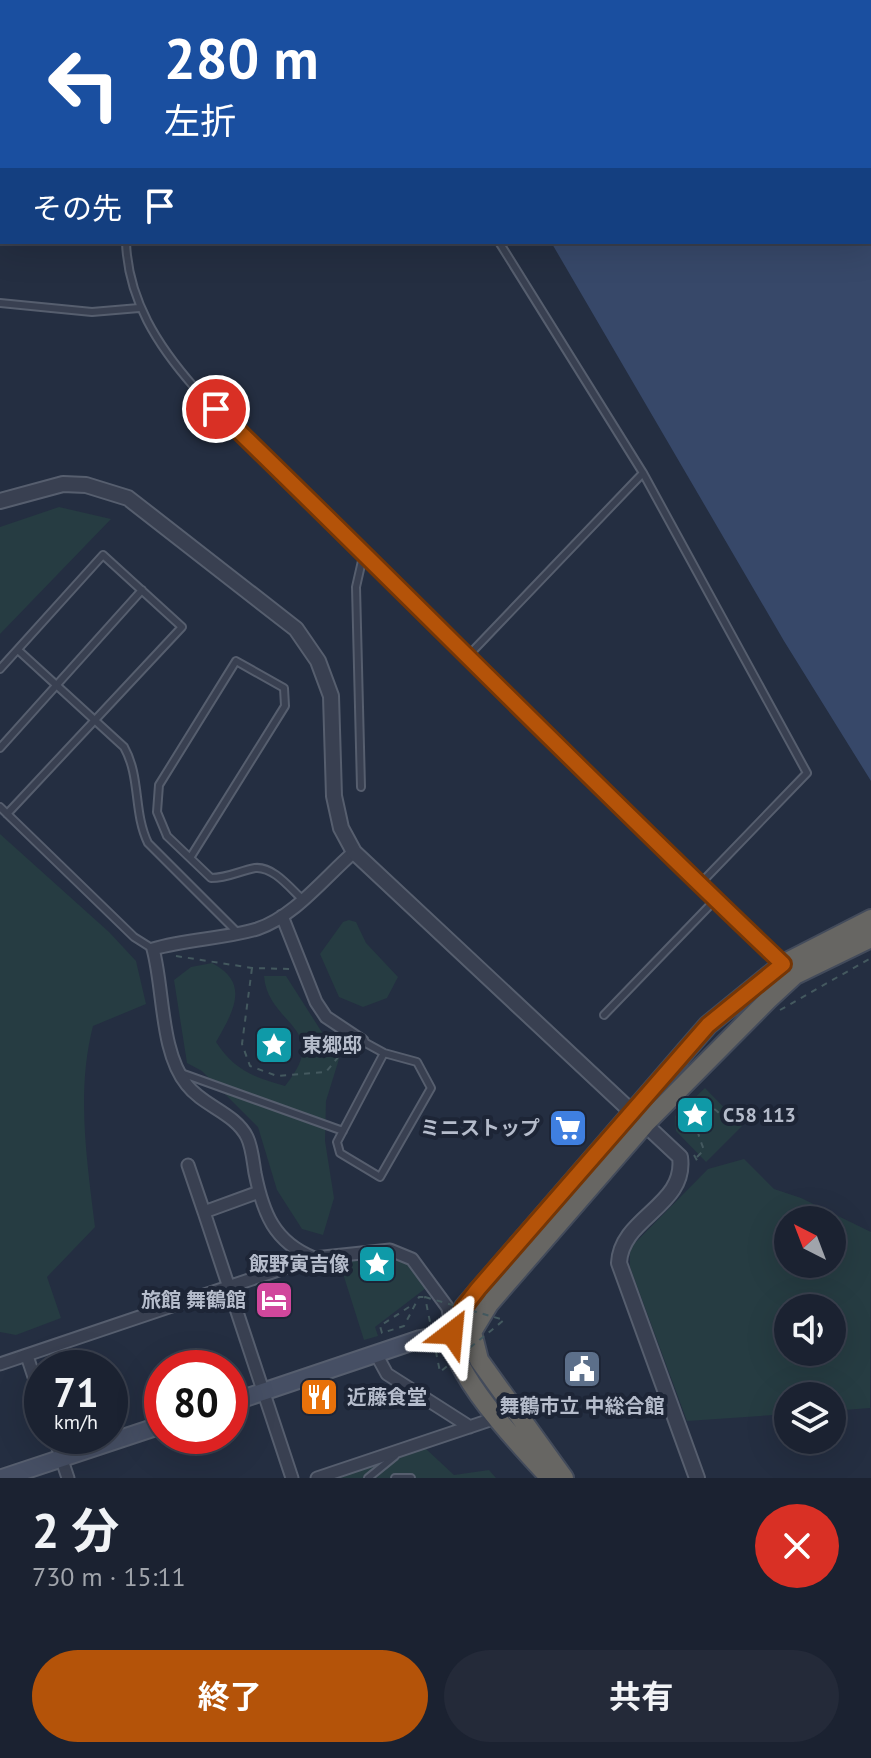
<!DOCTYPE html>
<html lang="ja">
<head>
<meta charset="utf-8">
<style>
	body { margin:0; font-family:"PT Sans","Noto Sans JP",sans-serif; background:#242a39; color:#f1f3f6; height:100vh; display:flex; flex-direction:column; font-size:30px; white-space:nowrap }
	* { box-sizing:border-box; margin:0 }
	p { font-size:26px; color:#a0a4ab }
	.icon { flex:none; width:44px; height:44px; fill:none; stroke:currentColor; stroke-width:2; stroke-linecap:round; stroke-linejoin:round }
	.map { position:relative; height:1478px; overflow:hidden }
	.drawer { display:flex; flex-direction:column; background:#1b2231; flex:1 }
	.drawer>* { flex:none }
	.guide { position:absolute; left:0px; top:0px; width:872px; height:244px; box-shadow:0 8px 32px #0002,0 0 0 2px #393f4d; background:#1a4fa0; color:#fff; overflow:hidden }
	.needle { width:52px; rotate:318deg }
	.fabs { position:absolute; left:774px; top:1206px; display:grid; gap:16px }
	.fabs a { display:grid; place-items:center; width:72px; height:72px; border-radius:50%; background:#1b2231; box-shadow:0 8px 32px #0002,0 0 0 2px #393f4d; font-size:40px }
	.speed { position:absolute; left:24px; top:1350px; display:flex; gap:16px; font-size:40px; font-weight:700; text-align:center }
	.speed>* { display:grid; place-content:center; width:104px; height:104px; border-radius:50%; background:#1b2231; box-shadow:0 8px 32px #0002,0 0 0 2px #393f4d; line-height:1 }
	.speed small { font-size:20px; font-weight:400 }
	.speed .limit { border:12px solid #d22; background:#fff; color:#111 }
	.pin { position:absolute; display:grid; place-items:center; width:68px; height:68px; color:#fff; margin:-34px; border:4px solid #fff; border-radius:50%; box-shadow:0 2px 8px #0007 }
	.me { position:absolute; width:88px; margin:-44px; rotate:29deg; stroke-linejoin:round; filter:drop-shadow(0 0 6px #0008) }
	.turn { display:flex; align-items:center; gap:28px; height:168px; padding:0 32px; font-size:36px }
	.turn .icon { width:104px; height:104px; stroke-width:2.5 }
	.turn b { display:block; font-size:56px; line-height:68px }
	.then { display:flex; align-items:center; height:76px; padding:0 32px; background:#0003; gap:16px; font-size:30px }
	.round { display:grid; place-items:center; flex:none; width:84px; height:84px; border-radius:42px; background:#242a39 }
	.headline { display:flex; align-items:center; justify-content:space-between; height:136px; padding:0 32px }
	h1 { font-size:48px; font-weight:700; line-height:60px }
	.cta { display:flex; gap:16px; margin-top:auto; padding:16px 32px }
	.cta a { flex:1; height:92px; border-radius:48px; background:#b45309; color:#fff; font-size:32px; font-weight:700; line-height:92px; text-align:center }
	.cta a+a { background:#242a39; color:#f1f3f6 }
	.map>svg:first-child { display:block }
</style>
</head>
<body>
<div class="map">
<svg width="871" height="1478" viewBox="0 0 871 1478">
	<rect width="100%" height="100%" fill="#242e41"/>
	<path fill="#263c42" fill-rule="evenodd" d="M59 507 111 519 0 634V527Z
		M0 834 109 932 136 961 146 1004 93 1026C76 1092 87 1161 95 1227L47 1277 61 1318 16 1335 0 1332Z
		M349 920 356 922 366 943 398 977 387 998 363 1007 339 997 320 954 343 922Z
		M212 963C251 983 233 1012 216 1042 234 1070 255 1078 285 1086 333 1027 268 1026 264 976H286L339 1059 326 1101 325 1141 334 1198 323 1235 302 1229 277 1190 258 1127 202 1071 187 1063 174 980 191 967Z
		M705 1088 742 1126 706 1162 676 1131 675 1116Z
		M744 1159 774 1189 801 1198 871 1232 870 1408 832 1411V1396H788V1414L687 1421 630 1267V1248L708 1169ZM788 1220H832V1264H788ZM788 1308H832V1352H788Z
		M389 1256H400L426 1288 375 1327 378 1336 364 1340 339 1261Z
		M425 1448 454 1475 489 1470 496 1478H335Z"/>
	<path fill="#374869" d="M525 0H871V781L784 641 551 242H870V2H523Z"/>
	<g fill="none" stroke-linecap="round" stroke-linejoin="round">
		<g stroke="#565e6e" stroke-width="10">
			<path id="service" d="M351 0 352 2
				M202 2V0
				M487 2 489 0
				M126 242C128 300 158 346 195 388 391 578 581 775 781 962
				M499 242 643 473 807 773 699 885
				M0 303 92 312 139 308
				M18 650 124 747C141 777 133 812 148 843L238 933
				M466 658 643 473
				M0 669 103 555 182 627 7 814
				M0 748 142 590
				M361 787 356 587 364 552
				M0 807 134 937 153 949
				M190 858 285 706 284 688 236 661 159 785 157 812 167 836 211 878C228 878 239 871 255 868 273 866 290 888 302 899
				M604 1015 715 900
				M362 1041 384 1053 417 1062 431 1088 380 1177 340 1153 337 1142 384 1053
				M181 1073 343 1131
				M368 1478 395 1456
				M395 1478H411"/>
		</g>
		<g stroke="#565e6e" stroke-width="15">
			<path id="minor" d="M282 916 316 1002 326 1017 362 1041
				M188 1165 204 1212
				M259 1192 204 1212 292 1478
				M314 1258C274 1242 263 1213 255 1173 253 1161 252 1147 247 1137 235 1113 203 1106 187 1085 160 1052 164 989 153 949 187 939 223 939 257 929 294 917 325 877 354 852
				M376 1354 387 1374 470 1427
				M27 1356 42 1401
				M0 1364 314 1258 390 1250 412 1259 448 1308 451 1330
				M54 1436 68 1478
				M317 1478 499 1417"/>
		</g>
		<g stroke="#565e6e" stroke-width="18">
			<path id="tertiary" d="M0 501 63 484 86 485 128 498 296 629 318 661 331 696 334 796 341 828 354 852 680 1157C687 1206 621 1217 619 1263L697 1478"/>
		</g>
		<g stroke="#565e6e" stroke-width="20">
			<path id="secondary" d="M230 1403 420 1339 463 1332
				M2 1478 162 1425"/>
		</g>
		<g stroke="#434b5b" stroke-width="22">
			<path id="trunk" d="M550 1478C524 1450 450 1373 452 1335 453 1326 460 1315 464 1307L708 1025 783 964 871 919
				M564 1478 479 1360 472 1332 489 1304 645 1124 768 1000 795 975 871 938"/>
		</g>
		<path stroke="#44595f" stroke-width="2" stroke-dasharray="6 6" stroke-linecap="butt" d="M176 956 252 968 292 969
			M252 968 242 1044 250 1066 277 1076 326 1072 348 1045
			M780 1010 871 958
			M694 1155 699 1164
			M697 1157 704 1150C695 1126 694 1127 713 1108L718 1112 713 1118 708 1113
			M409 1307 380 1326 382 1333 404 1326 419 1297H424"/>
		<use href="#service" stroke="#394051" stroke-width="6"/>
		<use href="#minor" stroke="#394051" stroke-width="11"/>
		<use href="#tertiary" stroke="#394051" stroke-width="14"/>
		<use href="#secondary" stroke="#464f64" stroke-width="16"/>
		<use href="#trunk" stroke="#676663" stroke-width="18"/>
		<g stroke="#5a6478" stroke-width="7">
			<path id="rail" d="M683 1127 708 1103"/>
		</g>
		<use href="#rail" stroke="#1d2536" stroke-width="4" stroke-dasharray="12" stroke-linecap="butt"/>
		<path stroke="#44595f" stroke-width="2" stroke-dasharray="6 6" stroke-linecap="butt" d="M425 1297 504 1320 440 1372Z"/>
	</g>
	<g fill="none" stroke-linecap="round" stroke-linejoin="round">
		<g stroke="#753606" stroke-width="20">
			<path id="route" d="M216 409C406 593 591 782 783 964L708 1025 478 1289 464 1307 452 1333"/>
		</g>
		<use href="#route" stroke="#b45309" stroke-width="14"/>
	</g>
	<defs>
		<g id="sight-square" transform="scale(2)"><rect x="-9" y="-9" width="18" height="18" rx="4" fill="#0f9aa8" stroke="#1d2536"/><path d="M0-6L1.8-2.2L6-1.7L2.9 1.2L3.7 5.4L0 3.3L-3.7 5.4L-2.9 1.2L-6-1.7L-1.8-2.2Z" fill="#fff"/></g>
		<g id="supermarket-square" transform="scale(2)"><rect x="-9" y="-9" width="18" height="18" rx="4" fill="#3f7fe0" stroke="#1d2536"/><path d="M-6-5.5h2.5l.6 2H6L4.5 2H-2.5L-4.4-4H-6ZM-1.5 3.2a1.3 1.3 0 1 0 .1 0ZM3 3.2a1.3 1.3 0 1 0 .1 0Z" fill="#fff"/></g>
		<g id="hotel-square" transform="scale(2)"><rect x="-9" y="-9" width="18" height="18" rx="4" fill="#d1479c" stroke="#1d2536"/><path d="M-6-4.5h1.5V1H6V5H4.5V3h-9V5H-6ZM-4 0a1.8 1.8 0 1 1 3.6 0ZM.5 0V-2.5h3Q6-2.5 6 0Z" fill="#fff"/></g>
		<g id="civic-square" transform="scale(2)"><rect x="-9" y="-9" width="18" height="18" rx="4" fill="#5c6f8a" stroke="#1d2536"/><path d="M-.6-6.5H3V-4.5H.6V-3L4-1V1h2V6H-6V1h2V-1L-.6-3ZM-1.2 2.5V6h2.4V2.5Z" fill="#fff"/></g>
		<g id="restaurant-square" transform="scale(2)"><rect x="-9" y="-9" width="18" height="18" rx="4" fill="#e8710a" stroke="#1d2536"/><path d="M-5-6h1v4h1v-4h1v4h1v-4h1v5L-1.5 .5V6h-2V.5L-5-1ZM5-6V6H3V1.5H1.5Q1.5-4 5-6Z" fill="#fff"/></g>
	</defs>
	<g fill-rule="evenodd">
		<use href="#sight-square" x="274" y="1045"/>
		<use href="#sight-square" x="695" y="1115"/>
		<use href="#supermarket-square" x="568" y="1128"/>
		<use href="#sight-square" x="377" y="1264"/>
		<use href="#hotel-square" x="274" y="1300"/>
		<use href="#civic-square" x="582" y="1369"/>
		<use href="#restaurant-square" x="319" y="1397"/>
	</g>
	<g text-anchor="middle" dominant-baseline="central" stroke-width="8" stroke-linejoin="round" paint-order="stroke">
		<g font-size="20" font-weight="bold" fill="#b5bccb" stroke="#1d2536" text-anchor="start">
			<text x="302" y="1045">東郷邸</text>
			<text x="723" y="1115">C58 113</text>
			<text x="540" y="1128" text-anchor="end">ミニストップ</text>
			<text x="349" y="1264" text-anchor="end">飯野寅吉像</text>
			<text x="246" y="1300" text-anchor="end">旅館 舞鶴館</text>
			<text x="347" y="1397">近藤食堂</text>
			<text x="582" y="1406" text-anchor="middle">舞鶴市立 中総合館</text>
		</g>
	</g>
</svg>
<div class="fabs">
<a><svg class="needle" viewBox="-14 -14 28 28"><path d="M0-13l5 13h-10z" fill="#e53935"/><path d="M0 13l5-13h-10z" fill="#a0a4ab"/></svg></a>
<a><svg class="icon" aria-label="sound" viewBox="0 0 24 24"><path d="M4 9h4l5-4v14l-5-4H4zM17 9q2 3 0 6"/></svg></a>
<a><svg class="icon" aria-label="layers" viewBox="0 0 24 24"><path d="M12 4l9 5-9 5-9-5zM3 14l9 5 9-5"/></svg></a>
</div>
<div class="speed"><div>71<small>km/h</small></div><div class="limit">80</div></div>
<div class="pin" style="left:216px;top:409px;background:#d93025"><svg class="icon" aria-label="arrive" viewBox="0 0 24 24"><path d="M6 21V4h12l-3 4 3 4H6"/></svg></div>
<svg class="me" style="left:452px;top:1333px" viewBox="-20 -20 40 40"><path d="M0-17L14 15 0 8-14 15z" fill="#b45309" stroke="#fff" stroke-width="4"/></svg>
<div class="guide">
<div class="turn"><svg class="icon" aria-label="left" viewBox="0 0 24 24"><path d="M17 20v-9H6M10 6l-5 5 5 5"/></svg><div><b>280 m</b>左折</div></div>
<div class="then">その先<svg class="icon" aria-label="arrive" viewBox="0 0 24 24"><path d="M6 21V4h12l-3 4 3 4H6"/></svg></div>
</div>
</div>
<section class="drawer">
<div class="headline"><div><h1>2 分</h1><p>730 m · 15:11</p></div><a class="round" style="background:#d93025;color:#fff"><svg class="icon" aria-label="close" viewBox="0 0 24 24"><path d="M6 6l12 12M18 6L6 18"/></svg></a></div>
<div class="cta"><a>終了</a><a>共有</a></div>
</section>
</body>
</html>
